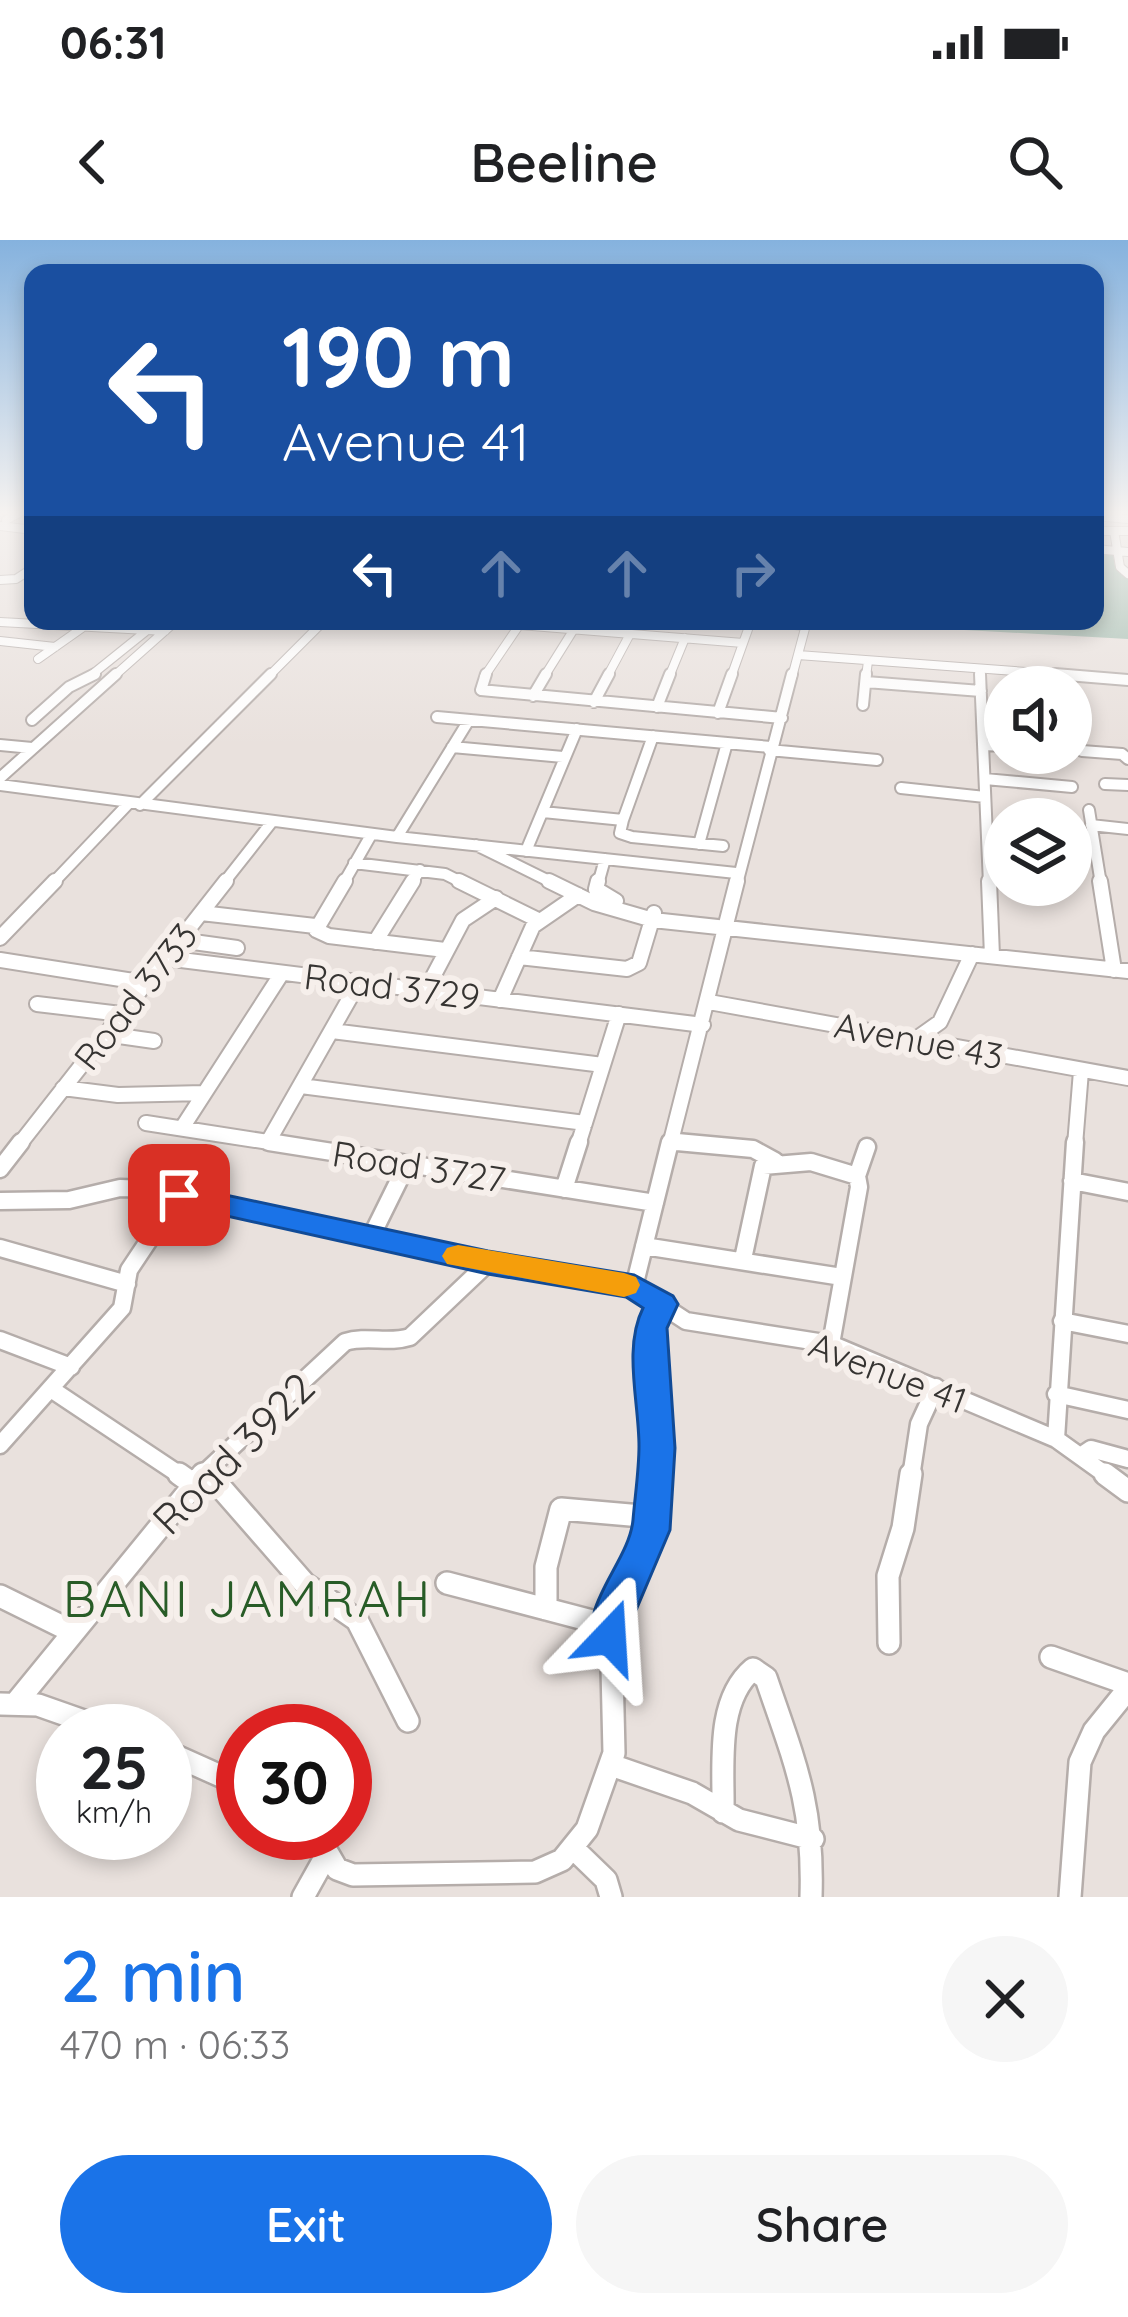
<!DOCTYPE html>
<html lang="en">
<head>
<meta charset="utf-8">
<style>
	body { margin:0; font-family:Quicksand,sans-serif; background:#f6f6f6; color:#202124; height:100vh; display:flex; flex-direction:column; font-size:45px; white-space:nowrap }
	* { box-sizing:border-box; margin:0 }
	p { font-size:39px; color:#757577 }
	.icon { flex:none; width:66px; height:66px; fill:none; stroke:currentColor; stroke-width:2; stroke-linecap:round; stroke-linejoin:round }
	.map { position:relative; height:1657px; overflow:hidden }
	.drawer { display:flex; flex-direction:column; background:#fff; flex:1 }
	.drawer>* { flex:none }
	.top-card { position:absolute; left:24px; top:24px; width:1080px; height:366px; border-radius:24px; box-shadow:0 6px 18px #0003; background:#1a4fa0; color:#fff; overflow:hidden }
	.controls { position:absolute; left:984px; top:426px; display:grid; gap:24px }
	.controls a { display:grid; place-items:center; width:108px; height:108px; border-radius:50%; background:#fff; box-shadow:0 6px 18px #0003; font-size:60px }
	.speed { position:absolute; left:36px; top:1464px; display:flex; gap:24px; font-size:60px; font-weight:700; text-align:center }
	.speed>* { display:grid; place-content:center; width:156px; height:156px; border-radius:50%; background:#fff; box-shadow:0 6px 18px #0003; line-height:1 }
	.speed small { font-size:30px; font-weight:400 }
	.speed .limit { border:18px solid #d22; background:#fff; color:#111 }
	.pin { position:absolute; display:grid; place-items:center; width:102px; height:102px; color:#fff; margin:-51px; border-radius:24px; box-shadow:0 6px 18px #0006 }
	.me { position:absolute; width:132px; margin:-66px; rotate:20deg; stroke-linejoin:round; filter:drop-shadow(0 0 9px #0008) }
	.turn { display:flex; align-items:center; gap:42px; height:252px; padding:0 60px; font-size:54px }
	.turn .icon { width:156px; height:156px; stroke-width:2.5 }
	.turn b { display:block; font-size:84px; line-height:102px }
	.lanes { display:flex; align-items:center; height:114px; padding:0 60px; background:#0003; justify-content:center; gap:60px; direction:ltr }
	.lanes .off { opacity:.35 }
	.round { display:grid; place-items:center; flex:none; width:126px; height:126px; border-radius:63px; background:#f6f6f6 }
	.summary { display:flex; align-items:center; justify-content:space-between; height:204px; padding:0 60px }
	h1 { font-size:72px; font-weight:600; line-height:90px; color:#1a73e8 }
	.cta { display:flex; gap:24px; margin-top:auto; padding:24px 60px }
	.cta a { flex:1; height:138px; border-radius:72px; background:#1a73e8; color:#fff; font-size:48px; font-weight:600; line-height:138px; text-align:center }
	.cta a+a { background:#f6f6f6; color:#202124 }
	.status { display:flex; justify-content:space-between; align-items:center; height:84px; padding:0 60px; background:#fff; direction:ltr }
	.status svg { height:33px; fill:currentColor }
	header { display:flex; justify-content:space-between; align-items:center; height:156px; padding:0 60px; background:#fff; font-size:54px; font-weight:600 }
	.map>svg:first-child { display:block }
</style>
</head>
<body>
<div class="status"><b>06:31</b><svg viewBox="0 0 49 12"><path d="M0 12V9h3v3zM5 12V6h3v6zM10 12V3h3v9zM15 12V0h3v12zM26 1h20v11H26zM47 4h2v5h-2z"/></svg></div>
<header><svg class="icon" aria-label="back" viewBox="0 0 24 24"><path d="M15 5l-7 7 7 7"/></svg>Beeline<svg class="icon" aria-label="search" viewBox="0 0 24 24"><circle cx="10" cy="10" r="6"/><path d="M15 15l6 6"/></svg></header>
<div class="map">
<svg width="1128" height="1657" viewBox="0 0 1128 1657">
	<rect width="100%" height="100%" fill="#e9e1dd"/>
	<path fill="#9ebaac" d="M1095 311 1113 313 1115 326 1128 337V399L893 386 895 381H1095Z"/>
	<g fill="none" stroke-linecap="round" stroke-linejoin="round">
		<g stroke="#b5adaa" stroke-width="10">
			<path id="minor-far4" d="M1095 276 1128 279
				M6 280 19 273
				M0 286 33 290
				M1095 291H1128
				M1114 291 1120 327 1128 334
				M1095 309 1128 312
				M0 340 16 339 33 328
				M751 381 806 386
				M0 382 165 391
				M520 385 743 403
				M0 401 55 407
				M798 415 1094 437
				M38 419 82 388
				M980 429V437
				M89 437 145 392
				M113 437 176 381
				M268 437 324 381
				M484 437 522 381
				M544 437 574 389
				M607 437 630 394
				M669 437 685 398
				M731 437 751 381
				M792 437 807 381
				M866 437 868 421"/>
		</g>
		<g stroke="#b5adaa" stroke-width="14">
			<path id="minor-far3" d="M486 434 481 450 782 478
				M980 434 989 644
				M1055 434 1128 440
				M866 442 981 451
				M533 456 546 434
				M594 462 609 434
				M863 465 866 434
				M657 467 670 434
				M718 473 732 434
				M437 477 771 507
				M32 480 69 447 95 434
				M0 505 32 508
				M983 505 1005 506
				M452 507 563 517
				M769 510 877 520
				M1082 511 1122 514 1128 519
				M0 538 116 434
				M985 539 1072 547
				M1105 544 1128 545
				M0 545 397 597 469 480
				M901 548 985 557
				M140 565 271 434
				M1089 570 1101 644
				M543 572 623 580 620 593 632 597 723 606
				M623 580 653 496
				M1091 585 1128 589
				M397 597 736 633
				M699 604 727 503
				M476 605 555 644
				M526 611 577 489
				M354 623 445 634 465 644
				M52 644 129 563
				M223 644 271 583
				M343 644 371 595
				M411 644 420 630
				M598 644 605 619
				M737 644 792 434"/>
		</g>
		<g stroke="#b5adaa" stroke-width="18">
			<path id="minor-far2" d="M345 641 316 690 329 696 445 710
				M459 641 538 680
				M549 641 594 663 653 680 1128 731
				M598 641 596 649 616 661
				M989 641 992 716
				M1100 641 1114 730
				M201 673 315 686
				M0 698 55 641
				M179 700 237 708
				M375 702 413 641
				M519 717 627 729 639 723 654 673
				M165 718 703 785
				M0 720 146 743
				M426 750 463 680 496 658
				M500 760 533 686 578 655
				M709 762 1128 838
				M37 764 121 774
				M332 791 603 825
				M105 794 154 801
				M916 799 940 782 972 714
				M301 846 585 883
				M63 848 118 855 204 853
				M146 883 288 905
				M182 888 282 733
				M268 902 359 742
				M673 902 711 905
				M19 905 226 641
				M578 905 619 774
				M670 905 737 641
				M1075 905 1081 831"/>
		</g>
		<g stroke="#b5adaa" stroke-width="21">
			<path id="minor-far1" d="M269 902 655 963
				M677 902 753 909 775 921
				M0 929 21 902
				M857 936 867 907
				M1072 941 1128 952
				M564 949 579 902
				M0 961 69 960 120 948 148 949 488 1023 634 1047 686 1081 831 1104 1056 1199 1109 1237
				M371 997 407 924
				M644 1006 842 1037
				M0 1008 127 1044
				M743 1019 763 926 811 922 857 936 859 947 831 1104
				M634 1047 670 902
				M1062 1081 1128 1094
				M0 1100 71 1127
				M51 1149 183 1237
				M1056 1154 1128 1170
				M1056 1199 1075 902
				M0 1205 122 1068 129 1030 179 955
				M1082 1215 1091 1209 1128 1219
				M206 1231 212 1237
				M200 1237 345 1102C367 1095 388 1104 410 1097L488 1023
				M655 1237 650 1088 662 1064
				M911 1237 919 1184 936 1147"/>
		</g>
		<g stroke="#b5adaa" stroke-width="26">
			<path id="minor" d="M179 1234 193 1244
				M209 1234 305 1344 357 1380 408 1481
				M1105 1234 1128 1251
				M447 1343 611 1386
				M0 1356 71 1391
				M546 1369V1327L561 1269 653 1277
				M889 1403 888 1336 903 1288 911 1234
				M1051 1417 1128 1444
				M0 1464 38 1465 112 1491
				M15 1464 203 1234
				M165 1511 243 1546
				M611 1525 692 1553 739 1580 813 1599
				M723 1572C724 1527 715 1461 753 1429L766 1438C795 1523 814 1565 811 1657
				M316 1593 337 1629 353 1635 535 1632 562 1620 587 1589 614 1513 611 1386 651 1290 655 1234
				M574 1609 606 1640 611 1657
				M303 1657 327 1614
				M1070 1657 1080 1522 1094 1491 1128 1449"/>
		</g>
		<use href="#minor-far4" stroke="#fff" stroke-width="8"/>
		<use href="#minor-far3" stroke="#fff" stroke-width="10"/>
		<use href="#minor-far2" stroke="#fff" stroke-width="14"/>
		<use href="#minor-far1" stroke="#fff" stroke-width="16"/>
		<use href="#minor" stroke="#fff" stroke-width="21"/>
	</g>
	<linearGradient id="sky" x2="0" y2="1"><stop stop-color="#85b2de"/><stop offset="0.54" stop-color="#f5f2f0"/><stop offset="1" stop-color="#f5f2f0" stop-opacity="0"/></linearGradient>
	<rect width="1128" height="505" fill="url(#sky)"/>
	<path fill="#1a73e8" stroke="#114b97" stroke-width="3" d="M179 945 488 1011 634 1035 673 1056 678 1064 667 1088 675 1208 670 1290 634 1375 625 1410 610 1415 596 1410C576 1367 629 1323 633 1280 635 1256 639 1230 639 1206 639 1162 623 1108 643 1068L626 1057 488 1034 168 963 164 955Z"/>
	<path fill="#f59e0b" d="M458 1005 624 1033 636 1037 640 1045 636 1053 624 1057 447 1024 442 1016 447 1008Z"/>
	<g text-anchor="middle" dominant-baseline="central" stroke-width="12" stroke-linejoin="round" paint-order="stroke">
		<g font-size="36" fill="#363432" stroke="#f6efeb">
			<text transform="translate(392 746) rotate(7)">Road 3729</text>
			<text transform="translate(135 756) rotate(-52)">Road 3733</text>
			<text transform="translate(919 800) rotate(11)">Avenue 43</text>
			<text transform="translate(419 926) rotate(9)">Road 3727</text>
			<text transform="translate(888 1132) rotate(21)">Avenue 41</text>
		</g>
		<g font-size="42" fill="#363432" stroke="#f6efeb">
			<text transform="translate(233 1213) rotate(-45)">Road 3922</text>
		</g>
		<g font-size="51" letter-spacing="3" fill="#285c27" stroke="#f6efeb">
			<text x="248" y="1358">BANI JAMRAH</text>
		</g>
	</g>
</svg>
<div class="controls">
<a><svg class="icon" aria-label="sound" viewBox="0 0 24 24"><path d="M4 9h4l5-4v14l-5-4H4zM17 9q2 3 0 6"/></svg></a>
<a><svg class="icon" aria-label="layers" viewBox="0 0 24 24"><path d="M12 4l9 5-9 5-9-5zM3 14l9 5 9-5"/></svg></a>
</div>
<div class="speed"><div>25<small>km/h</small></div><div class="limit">30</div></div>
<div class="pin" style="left:179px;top:955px;background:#d93025"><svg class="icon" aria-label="arrive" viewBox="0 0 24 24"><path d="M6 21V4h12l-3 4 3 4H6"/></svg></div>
<svg class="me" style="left:610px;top:1397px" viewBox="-20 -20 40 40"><path d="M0-17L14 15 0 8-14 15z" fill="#1a73e8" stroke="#fff" stroke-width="4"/></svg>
<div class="top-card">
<div class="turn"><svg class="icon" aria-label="left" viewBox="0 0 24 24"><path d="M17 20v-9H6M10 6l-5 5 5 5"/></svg><div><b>190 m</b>Avenue 41</div></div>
<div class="lanes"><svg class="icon" aria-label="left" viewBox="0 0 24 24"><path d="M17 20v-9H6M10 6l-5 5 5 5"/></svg><svg class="icon off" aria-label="ahead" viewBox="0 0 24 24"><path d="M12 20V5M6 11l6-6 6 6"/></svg><svg class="icon off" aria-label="ahead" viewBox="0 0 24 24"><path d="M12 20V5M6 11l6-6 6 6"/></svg><svg class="icon off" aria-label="right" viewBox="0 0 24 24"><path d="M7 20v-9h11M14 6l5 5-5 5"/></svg></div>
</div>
</div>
<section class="drawer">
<div class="summary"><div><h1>2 min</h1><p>470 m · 06:33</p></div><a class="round"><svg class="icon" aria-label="close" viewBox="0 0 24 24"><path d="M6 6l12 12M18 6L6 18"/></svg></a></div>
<div class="cta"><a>Exit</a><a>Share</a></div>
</section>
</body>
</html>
